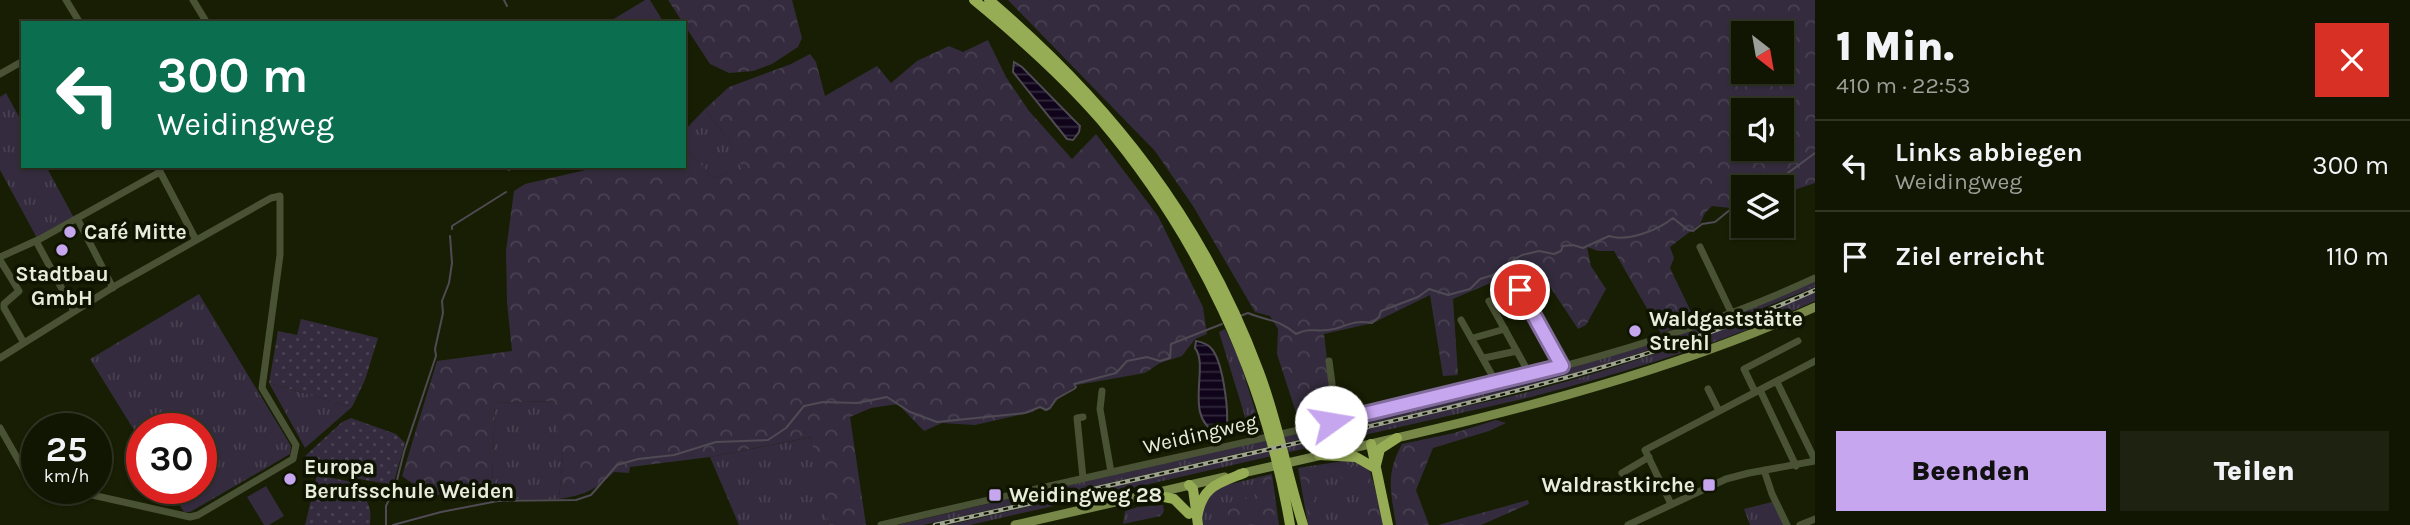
<!DOCTYPE html>
<html lang="de">
<head>
<meta charset="utf-8">
<style>
	body { margin:0; font-family:Karla,sans-serif; background:#1e2311; color:#f1f3f6; height:100vh; display:flex; flex-direction:column; font-size:26px; white-space:nowrap }
	* { box-sizing:border-box; margin:0 }
	p { font-size:23px; color:#9c9f99 }
	.icon { flex:none; width:38px; height:38px; fill:none; stroke:currentColor; stroke-width:2; stroke-linecap:round; stroke-linejoin:round }
	.map { position:relative; flex:1; overflow:hidden }
	.side { display:flex; flex-direction:column; background:#111602; width:595px }
	.side>* { flex:none }
	.banner { position:absolute; left:21px; top:21px; width:665px; height:147px; border-radius:0px; box-shadow:0 2px 5px #0004,0 0 0 2px #303524; background:#0b6e4f; color:#fff; overflow:hidden }
	.needle { width:46px; rotate:149deg }
	.tools { position:absolute; left:1731px; top:21px; display:grid; gap:14px }
	.tools a { display:grid; place-items:center; width:63px; height:63px; border-radius:0px; background:#111602; box-shadow:0 2px 5px #0004,0 0 0 2px #303524; font-size:35px }
	.speed { position:absolute; left:21px; top:413px; display:flex; gap:14px; font-size:35px; font-weight:700; text-align:center }
	.speed>* { display:grid; place-content:center; width:91px; height:91px; border-radius:50%; background:#111602; box-shadow:0 2px 5px #0004,0 0 0 2px #303524; line-height:1 }
	.speed small { font-size:18px; font-weight:400 }
	.speed .limit { border:10px solid #d22; background:#fff; color:#111 }
	.pin { position:absolute; display:grid; place-items:center; width:60px; height:60px; color:#fff; margin:-30px; border:4px solid #fff; border-radius:50%; box-shadow:0 2px 7px #0007 }
	.me { position:absolute; width:77px; margin:-38px; rotate:77deg; stroke-linejoin:round; filter:drop-shadow(0 0 5px #0008) }
	.turn { display:flex; align-items:center; gap:24px; height:147px; padding:0 21px; font-size:32px }
	.turn .icon { width:91px; height:91px; stroke-width:2.5 }
	.turn b { display:block; font-size:49px; line-height:60px }
	.round { display:grid; place-items:center; flex:none; width:74px; height:74px; border-radius:0px; background:#1e2311 }
	.summary { display:flex; align-items:center; justify-content:space-between; height:119px; padding:0 21px }
	h1 { font-size:42px; font-weight:800; line-height:52px }
	.primary-button { display:flex; gap:14px; margin-top:auto; padding:14px 21px }
	.primary-button a { flex:1; height:80px; border-radius:0px; background:#c7a6f0; color:#111; font-size:28px; font-weight:800; line-height:80px; text-align:center }
	.primary-button a+a { background:#1e2311; color:#f1f3f6 }
	ul { padding:0; list-style:none }
	li { display:flex; align-items:center; gap:21px; height:91px; padding:0 21px; border-top:2px solid #303524 }
	li div { flex:1 }
	li b { display:block; font-size:26px }
	li em { font-style:normal }
	main { display:flex; flex:1; min-height:0 }
	.map>svg:first-child { display:block }
</style>
</head>
<body>
<main>
<div class="map">
<svg width="1815" height="525" viewBox="0 0 1815 525">
	<defs>
		<pattern id="grass-tufts" width="24" height="20" patternUnits="userSpaceOnUse" patternTransform="scale(1.75)"><rect width="24" height="20" fill="#342c3e"/><path d="M3 7l-1-3M5 7V3M7 7l1-3M15 17l-1-3M17 17v-4M19 17l1-3" fill="none" stroke="#484150"/></pattern>
		<pattern id="forest-crowns" width="20" height="18" patternUnits="userSpaceOnUse" patternTransform="scale(1.75)"><rect width="20" height="18" fill="#342c3e"/><path d="M2 6a3 3 0 1 1 6 0M12 15a3 3 0 1 1 6 0" fill="none" stroke="#484150"/></pattern>
		<pattern id="garden-dots" width="8" height="8" patternUnits="userSpaceOnUse" patternTransform="scale(1.75)"><rect width="8" height="8" fill="#342c3e"/><path d="M2 2h.1M6 6h.1" fill="none" stroke="#484150" stroke-width="1.8" stroke-linecap="round"/></pattern>
		<pattern id="water-rules" width="6" height="5" patternUnits="userSpaceOnUse" patternTransform="scale(1.75)"><rect width="6" height="5" fill="#0f041a"/><path d="M0 2.5h6" fill="none" stroke="#32293b"/></pattern>
	</defs>
	<rect width="100%" height="100%" fill="#171e03"/>
	<path fill="url(#grass-tufts)" d="M6 93 23 124V166H46L74 218 37 238 0 170V97Z
		M705 109 731 143 744 169 713 178 684 146V131Z
		M1815 280V287L1698 334 1609 363 1509 392 923 525H897L1559 371 1678 335Z
		M1815 292V301C1724 343 1628 371 1531 397L970 525H949L1440 411C1569 388 1694 343 1815 292Z
		M199 294 291 446 290 454 190 512H184L169 488H201V429H142V443L90 359Z
		M1225 329 1239 359 1262 432 1257 435 1250 433 1219 332Z
		M269 383 352 407 305 448Z
		M553 401 563 455 559 499 494 500 492 487 495 403Z
		M812 437 829 525H739L710 457Z
		M1349 460 1363 463 1370 471 1385 525H1308L1298 468Z
		M1272 474 1279 525H1202V505L1218 487Z
		M1772 502 1785 525H1750L1744 509Z
		M1163 505 1164 511 1161 516 1123 524 1125 511 1138 507Z"/>
	<path fill="url(#forest-crowns)" fill-rule="evenodd" d="M668 0H792L802 38 798 47 772 64 753 71 729 73 710 64Z
		M1008 0H1815V183L1782 194V187H1743V205L1740 209 1712 206 1705 213 1700 224 1670 247 1674 258 1670 268 1696 322 1661 333 1614 251H1598L1587 247 1591 266 1606 289 1586 325 1578 329 1535 264 1453 299 1458 375 1443 376 1430 295 1373 323 1324 334 1334 419 1300 425 1277 354 1278 329 1270 316 1255 312 1193 206 1155 151ZM1743 33H1782V72H1743ZM1743 110H1782V149H1743Z
		M988 40 1006 77 1029 111 1072 159 1096 134 1158 216 1203 307 1207 334 1195 339 1182 356 1160 363 1145 373 1077 385 1059 398 1050 409 1046 411 1039 407 1033 412 975 425 942 423 924 431 898 404 871 408 850 417 866 525H829L811 437 710 457 630 467 629 473 614 472C595 490 585 495 559 499L563 455 552 401 495 403 492 487 430 496 402 476 437 361 512 351 507 302 506 251 514 191 525 184 603 166H684V146L713 178 743 169 731 143 705 109 729 87 791 64 810 54 816 62 825 96 877 66 891 83 917 61 949 46 963 52Z
		M1496 420 1506 423 1489 431 1433 448 1416 490 1429 525H1396C1391 492 1385 475 1402 444L1454 433Z
		M1341 464C1369 465 1371 478 1377 502 1379 510 1381 516 1380 525H1367C1365 517 1366 510 1364 502 1362 495 1359 493 1358 486L1333 474 1331 470Z
		M1309 467 1314 474 1319 473 1324 475 1323 490 1316 493 1315 500 1311 503 1315 511 1313 521 1310 522 1299 470Z
		M1271 475 1277 525H1223L1219 515 1221 503 1232 504 1243 497 1251 499 1256 493V487L1265 476Z
		M1528 500 1529 504 1481 525H1438Z"/>
	<path fill="url(#garden-dots)" d="M301 319 378 338 365 380 352 407 269 383 278 331 297 335Z
		M351 418 396 434 405 443 393 485 320 472V468L309 464 305 456 342 422Z
		M317 475 357 483 358 493C371 502 371 510 370 525H305Z"/>
	<path fill="#342c3e" d="M645 0H650L664 23H607Z
		M266 486 284 516 269 525H264L247 497Z"/>
	<path fill="url(#water-rules)" stroke="#504a54" stroke-width="2" d="M1014 62 1022 67 1080 126 1079 132 1073 140 1067 139 1013 72Z
		M1196 341C1201 342 1207 343 1211 348 1223 361 1228 407 1227 424L1218 433C1182 419 1210 366 1195 348Z"/>
	<g fill="none" stroke-linecap="round" stroke-linejoin="round">
		<path stroke="#504a54" stroke-width="2" d="M504 0 507 6
			M509 170V166
			M1769 187 1815 153
			M452 229V226L506 192
			M1240 316 1248 313C1267 321 1279 319 1296 334 1311 327 1314 332 1328 330 1347 328 1349 319 1372 323L1379 317 1381 311 1418 297 1429 289 1448 295 1470 289 1480 279 1506 271 1513 260 1522 255 1539 251 1554 254 1561 251 1563 246 1573 245 1583 248 1609 236C1628 242 1658 230 1673 218L1688 230 1693 231 1702 224 1715 222 1731 209 1743 206
			M386 525V506L396 484 404 452 436 356 435 349 443 313 442 301 449 283 452 263 450 236
			M393 525 441 512 498 501 576 500 591 495 617 465 638 459 674 455 716 442 768 440 786 428 804 406 823 402 857 403 887 397 910 412 937 422 1025 413 1040 407 1046 410 1050 408 1056 399 1074 389 1076 387 1074 384 1116 373 1127 361 1147 357 1160 361 1170 358 1171 344 1222 324"/>
		<path stroke="#495234" stroke-width="7" d="M66 0 80 23
			M193 0 207 23
			M0 74 23 61
			M157 166 196 240
			M77 218 113 288
			M36 241 74 311
			M1700 247 1731 312
			M0 257 40 239 160 172
			M0 260 19 291 4 304V308L24 343
			M1520 290 1562 366
			M1489 301 1530 375
			M1461 320 1497 384
			M1473 338 1505 329
			M0 358 115 286 271 198 280 196V255L262 388 296 445 293 459 198 515 190 517 61 488
			M1484 358 1517 351
			M1329 361 1337 421
			M1777 382 1815 460
			M1708 389 1719 411
			M1760 390 1796 466
			M1102 391 1100 409 1111 472
			M1755 392 1744 369 1798 341
			M1083 417 1077 418 1083 478
			M0 428 28 477 37 482
			M1764 470 1772 494 1787 525
			M1622 473 1649 457
			M1671 504 1645 450 1815 361
			M881 525C1049 485 1218 449 1386 410 1531 376 1679 341 1815 278
			M1628 525 1726 479 1749 473 1815 461
			M1800 525 1815 519"/>
		<path stroke="#778848" stroke-width="9" d="M1239 474C1434 429 1631 390 1815 307
			M1015 525 1225 477"/>
		<path stroke="#96ac55" stroke-width="10" d="M974 0C1019 37 1063 76 1101 120 1199 236 1265 376 1290 525
			M989 0C1111 104 1203 221 1259 372 1278 422 1287 475 1303 525
			M1371 444 1388 525
			M1319 455 1356 457 1375 468
			M1376 465 1380 449 1397 438
			M1189 485 1193 489 1198 525
			M1150 494 1174 499 1189 514
			M1197 518C1202 486 1217 484 1244 473"/>
		<g stroke="#9da38e" stroke-width="4.5">
			<path id="rail" d="M935 525C1073 493 1211 463 1349 431 1507 395 1666 357 1815 290"/>
		</g>
		<use href="#rail" stroke="#0f1400" stroke-width="2" stroke-dasharray="5" stroke-linecap="butt"/>
	</g>
	<g fill="none" stroke-linecap="round" stroke-linejoin="round">
		<g stroke="#816c9c" stroke-width="18">
			<path id="route" d="M1331 422 1562 366 1520 290"/>
		</g>
		<use href="#route" stroke="#c7a6f0" stroke-width="12"/>
	</g>
	<g fill="#c7a6f0" stroke="#0f1400" stroke-width="2.5">
		<circle cx="70" cy="232" r="7"/>
		<circle cx="62" cy="250" r="7"/>
		<circle cx="1635" cy="331" r="7"/>
		<circle cx="290" cy="479" r="7"/>
		<rect x="1702" y="478" width="14" height="14" rx="3.5"/>
		<rect x="988" y="488" width="14" height="14" rx="3.5"/>
	</g>
	<g text-anchor="middle" dominant-baseline="central" stroke-width="7" stroke-linejoin="round" paint-order="stroke">
		<g font-size="21" font-weight="bold" fill="#e7eddb" stroke="#0f1400" text-anchor="start">
			<text x="84" y="232">Café Mitte</text>
			<text x="62" y="274" text-anchor="middle">Stadtbau<tspan x="62" dy="24">GmbH</tspan></text>
			<text x="1649" y="319">Waldgaststätte<tspan x="1649" dy="24">Strehl</tspan></text>
			<text x="304" y="467">Europa<tspan x="304" dy="24">Berufsschule Weiden</tspan></text>
			<text x="1695" y="485" text-anchor="end">Waldrastkirche</text>
			<text x="1009" y="495">Weidingweg 28</text>
		</g>
		<g font-size="21" fill="#e7eddb" stroke="#0f1400">
			<text transform="translate(1200 434) rotate(-13)">Weidingweg</text>
		</g>
	</g>
</svg>
<div class="tools">
<a><svg class="needle" viewBox="-14 -14 28 28"><path d="M0-13l5 13h-10z" fill="#e53935"/><path d="M0 13l5-13h-10z" fill="#9c9f99"/></svg></a>
<a><svg class="icon" aria-label="sound" viewBox="0 0 24 24"><path d="M4 9h4l5-4v14l-5-4H4zM17 9q2 3 0 6"/></svg></a>
<a><svg class="icon" aria-label="layers" viewBox="0 0 24 24"><path d="M12 4l9 5-9 5-9-5zM3 14l9 5 9-5"/></svg></a>
</div>
<div class="speed"><div>25<small>km/h</small></div><div class="limit">30</div></div>
<div class="pin" style="left:1520px;top:290px;background:#d93025"><svg class="icon" aria-label="arrive" viewBox="0 0 24 24"><path d="M6 21V4h12l-3 4 3 4H6"/></svg></div>
<svg class="me" style="left:1331px;top:422px" viewBox="-20 -20 40 40"><circle r="19" fill="#fff"/><path d="M0-13L10 11 0 6-10 11z" fill="#c7a6f0"/></svg>
<div class="banner">
<div class="turn"><svg class="icon" aria-label="left" viewBox="0 0 24 24"><path d="M17 20v-9H6M10 6l-5 5 5 5"/></svg><div><b>300 m</b>Weidingweg</div></div>
</div>
</div>
<section class="side">
<div class="summary"><div><h1>1 Min.</h1><p>410 m · 22:53</p></div><a class="round" style="background:#d93025;color:#fff"><svg class="icon" aria-label="close" viewBox="0 0 24 24"><path d="M6 6l12 12M18 6L6 18"/></svg></a></div>
<ul>
<li><svg class="icon" aria-label="left" viewBox="0 0 24 24"><path d="M17 20v-9H6M10 6l-5 5 5 5"/></svg><div><b>Links abbiegen</b><p>Weidingweg</p></div><em>300 m</em></li>
<li><svg class="icon" aria-label="arrive" viewBox="0 0 24 24"><path d="M6 21V4h12l-3 4 3 4H6"/></svg><div><b>Ziel erreicht</b></div><em>110 m</em></li>
</ul>
<div class="primary-button"><a>Beenden</a><a>Teilen</a></div>
</section>
</main>
</body>
</html>
